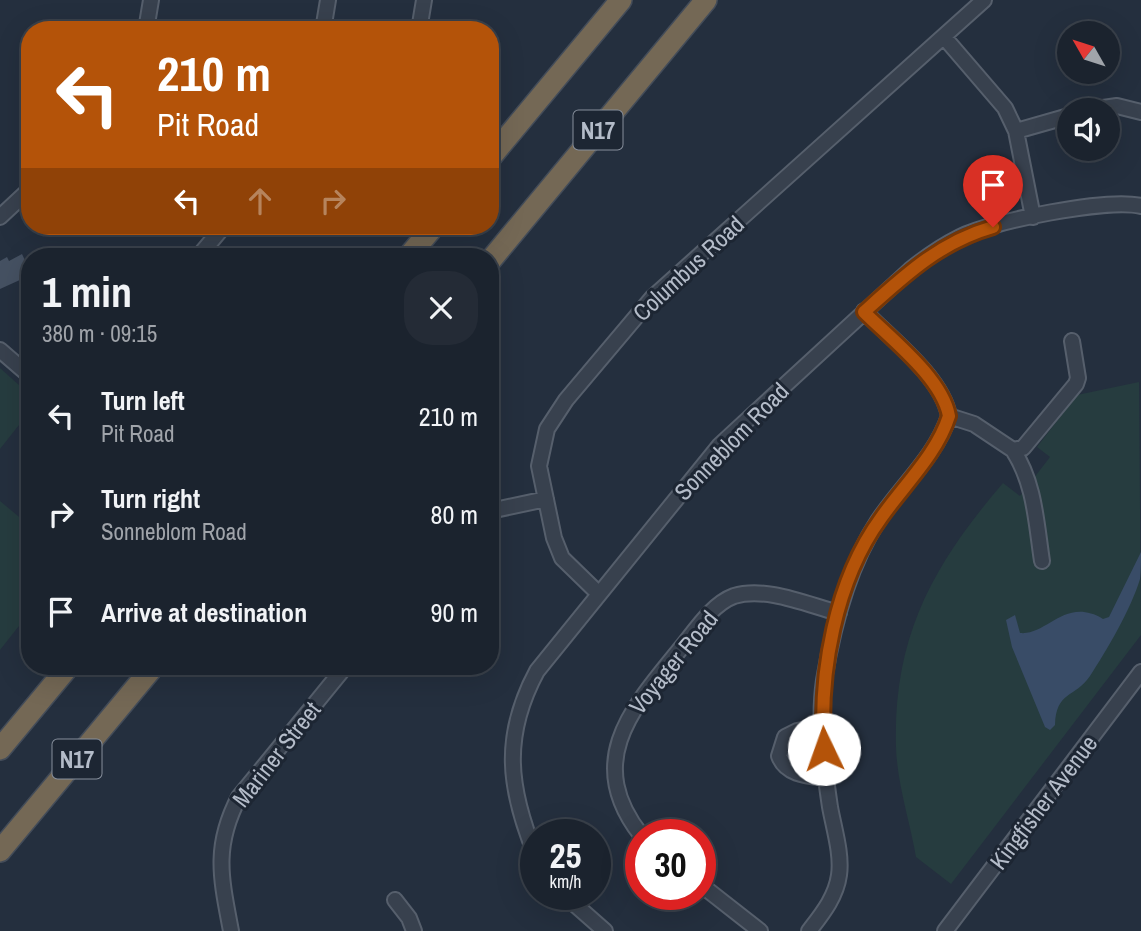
<!DOCTYPE html>
<html lang="en">
<head>
<meta charset="utf-8">
<style>
	body { margin:0; font-family:"Archivo Narrow",sans-serif; background:#242b36; color:#f1f3f6; height:100vh; display:flex; flex-direction:column; font-size:26px; white-space:nowrap }
	* { box-sizing:border-box; margin:0 }
	p { font-size:23px; color:#a0a4aa }
	.icon { flex:none; width:38px; height:38px; fill:none; stroke:currentColor; stroke-width:2; stroke-linecap:round; stroke-linejoin:round }
	.map { position:relative; flex:1; overflow:hidden }
	.drawer { position:absolute; left:21px; top:248px; width:478px; height:427px; display:flex; flex-direction:column; background:#1b232e; border-radius:28px; box-shadow:0 7px 28px #0002,0 0 0 2px #39404a }
	.drawer>* { flex:none }
	.hud { position:absolute; left:21px; top:21px; width:478px; height:214px; border-radius:28px; box-shadow:0 7px 28px #0002,0 0 0 2px #39404a; background:#b45309; color:#fff; overflow:hidden }
	.needle { width:46px; rotate:309deg }
	.controls { position:absolute; left:1057px; top:21px; display:grid; gap:14px }
	.controls a { display:grid; place-items:center; width:63px; height:63px; border-radius:50%; background:#1b232e; box-shadow:0 7px 28px #0002,0 0 0 2px #39404a; font-size:35px }
	.speed { position:absolute; left:520px; top:819px; display:flex; gap:14px; font-size:35px; font-weight:700; text-align:center }
	.speed>* { display:grid; place-content:center; width:91px; height:91px; border-radius:50%; background:#1b232e; box-shadow:0 7px 28px #0002,0 0 0 2px #39404a; line-height:1 }
	.speed small { font-size:18px; font-weight:400 }
	.speed .limit { border:10px solid #d22; background:#fff; color:#111 }
	.pin { position:absolute; display:grid; place-items:center; width:60px; height:60px; color:#fff; margin:-72px -30px; border-radius:50% 50% 50% 0; rotate:-45deg; box-shadow:0 0 7px #0007 }
	.pin .icon { rotate:45deg }
	.me { position:absolute; width:77px; margin:-38px; rotate:357deg; stroke-linejoin:round; filter:drop-shadow(0 0 5px #0008) }
	.turn { display:flex; align-items:center; gap:24px; height:147px; padding:0 21px; font-size:32px }
	.turn .icon { width:91px; height:91px; stroke-width:2.5 }
	.turn b { display:block; font-size:49px; line-height:60px }
	.lanes { display:flex; align-items:center; height:66px; padding:0 21px; background:#0003; justify-content:center; gap:35px; direction:ltr }
	.lanes .off { opacity:.35 }
	.round { display:grid; place-items:center; flex:none; width:74px; height:74px; border-radius:28px; background:#242b36 }
	.summary { display:flex; align-items:center; justify-content:space-between; height:119px; padding:0 21px }
	h1 { font-size:42px; font-weight:800; line-height:52px }
	ul { padding:0; list-style:none }
	li { display:flex; align-items:center; gap:21px; height:98px; padding:0 21px }
	li div { flex:1 }
	li b { display:block; font-size:26px }
	li em { font-style:normal }
	.map>svg:first-child { display:block }
</style>
</head>
<body>
<div class="map">
<svg width="1141" height="931" viewBox="0 0 1141 931">
	<rect width="100%" height="100%" fill="#242f3e"/>
	<path fill="#263c3f" d="M0 368 30 395V411L0 449Z
		M1139 382 1141 635 951 884 916 857C910 822 897 783 896 747 893 636 933 565 1003 483L1020 496 1050 457 1037 447 1077 395Z
		M0 501 30 526V612L0 650Z"/>
	<path fill="#394c67" d="M1141 552C1141 561 1141 572 1140 579 1131 609 1107 650 1090 676 1075 698 1056 691 1055 725L1050 730 1045 727 1012 647 1006 620 1015 615 1020 633C1047 636 1065 596 1103 619L1109 617Z"/>
	<path fill="#455162" d="M22 254 30 271 20 276 22 279 0 289V261L7 257 9 261Z"/>
	<g fill="none" stroke-linecap="round" stroke-linejoin="round">
		<g stroke="#565f6c" stroke-width="18">
			<path id="minor" d="M146 30 151 0
				M323 30 328 0
				M419 30 424 0
				M944 37 1005 108 1016 131 1033 217
				M1089 110 1117 106 1141 112
				M1016 131 1069 116
				M0 217 30 189
				M198 257 224 226
				M864 311C891 339 942 377 949 416
				M0 350 30 376
				M949 416 974 424 1013 450 1023 448 1076 384 1078 378 1072 341
				M1013 450C1035 484 1036 522 1042 561
				M490 511 546 499
				M599 594 562 558 554 538 539 466 547 429 566 400 652 298 984 0
				M822 726 797 731 785 737 779 756C786 775 808 776 826 778
				M641 835C583 761 633 707 681 648 695 631 712 604 734 596 766 586 808 605 839 613
				M536 856C508 788 502 736 537 671L720 445 910 270C926 257 942 246 960 237 993 221 1107 198 1141 206
				M700 884 760 931
				M563 894 605 931
				M395 900 409 918 414 931
				M231 931C221 878 213 847 239 797L345 667
				M809 931C822 914 836 897 839 875 842 854 834 829 830 807 824 767 818 721 824 680 833 626 848 567 878 521 901 486 936 456 949 416
				M945 931 1141 672"/>
		</g>
		<g stroke="#434c59" stroke-width="24">
			<path id="highway" d="M490 158 621 0
				M408 257 434 226
				M490 261 706 0
				M0 749 68 667
				M0 851 153 667"/>
		</g>
		<use href="#minor" stroke="#38414e" stroke-width="14"/>
		<use href="#highway" stroke="#746855" stroke-width="21"/>
	</g>
	<g fill="none" stroke-linecap="round" stroke-linejoin="round">
		<g stroke="#753606" stroke-width="18">
			<path id="route" d="M824 749C819 673 835 581 881 518 904 485 937 454 949 416 942 378 891 339 864 312 905 275 940 242 993 227"/>
		</g>
		<use href="#route" stroke="#b45309" stroke-width="12"/>
	</g>
	<g text-anchor="middle" dominant-baseline="central" stroke-width="6" stroke-linejoin="round" paint-order="stroke">
		<g fill="#1d2633" stroke="#878f9c" stroke-width="2">
			<rect x="573.5" y="110.5" width="49" height="39" rx="5"/>
			<rect x="52.5" y="739.5" width="49" height="39" rx="5"/>
		</g>
		<g font-size="23" font-weight="bold" fill="#b4bcc9">
			<text x="598" y="130">N17</text>
			<text x="77" y="759">N17</text>
		</g>
		<g font-size="24" fill="#b4bcc9" stroke="#1d2633">
			<text transform="translate(688 268) rotate(-43)">Columbus Road</text>
			<text transform="translate(731 441) rotate(-46)">Sonneblom Road</text>
			<text transform="translate(673 662) rotate(-51)">Voyager Road</text>
			<text transform="translate(276 754) rotate(-52)">Mariner Street</text>
			<text transform="translate(1043 802) rotate(-53)">Kingfisher Avenue</text>
		</g>
	</g>
</svg>
<div class="controls">
<a><svg class="needle" viewBox="-14 -14 28 28"><path d="M0-13l5 13h-10z" fill="#e53935"/><path d="M0 13l5-13h-10z" fill="#a0a4aa"/></svg></a>
<a><svg class="icon" aria-label="sound" viewBox="0 0 24 24"><path d="M4 9h4l5-4v14l-5-4H4zM17 9q2 3 0 6"/></svg></a>
</div>
<div class="speed"><div>25<small>km/h</small></div><div class="limit">30</div></div>
<div class="pin" style="left:993px;top:227px;background:#d93025"><svg class="icon" aria-label="arrive" viewBox="0 0 24 24"><path d="M6 21V4h12l-3 4 3 4H6"/></svg></div>
<svg class="me" style="left:824px;top:749px" viewBox="-20 -20 40 40"><circle r="19" fill="#fff"/><path d="M0-13L10 11 0 6-10 11z" fill="#b45309"/></svg>
<div class="hud">
<div class="turn"><svg class="icon" aria-label="left" viewBox="0 0 24 24"><path d="M17 20v-9H6M10 6l-5 5 5 5"/></svg><div><b>210 m</b>Pit Road</div></div>
<div class="lanes"><svg class="icon" aria-label="left" viewBox="0 0 24 24"><path d="M17 20v-9H6M10 6l-5 5 5 5"/></svg><svg class="icon off" aria-label="ahead" viewBox="0 0 24 24"><path d="M12 20V5M6 11l6-6 6 6"/></svg><svg class="icon off" aria-label="right" viewBox="0 0 24 24"><path d="M7 20v-9h11M14 6l5 5-5 5"/></svg></div>
</div>
<section class="drawer">
<div class="summary"><div><h1>1 min</h1><p>380 m · 09:15</p></div><a class="round"><svg class="icon" aria-label="close" viewBox="0 0 24 24"><path d="M6 6l12 12M18 6L6 18"/></svg></a></div>
<ul>
<li><svg class="icon" aria-label="left" viewBox="0 0 24 24"><path d="M17 20v-9H6M10 6l-5 5 5 5"/></svg><div><b>Turn left</b><p>Pit Road</p></div><em>210 m</em></li>
<li><svg class="icon" aria-label="right" viewBox="0 0 24 24"><path d="M7 20v-9h11M14 6l5 5-5 5"/></svg><div><b>Turn right</b><p>Sonneblom Road</p></div><em>80 m</em></li>
<li><svg class="icon" aria-label="arrive" viewBox="0 0 24 24"><path d="M6 21V4h12l-3 4 3 4H6"/></svg><div><b>Arrive at destination</b></div><em>90 m</em></li>
</ul>
</section>
</div>
</body>
</html>
